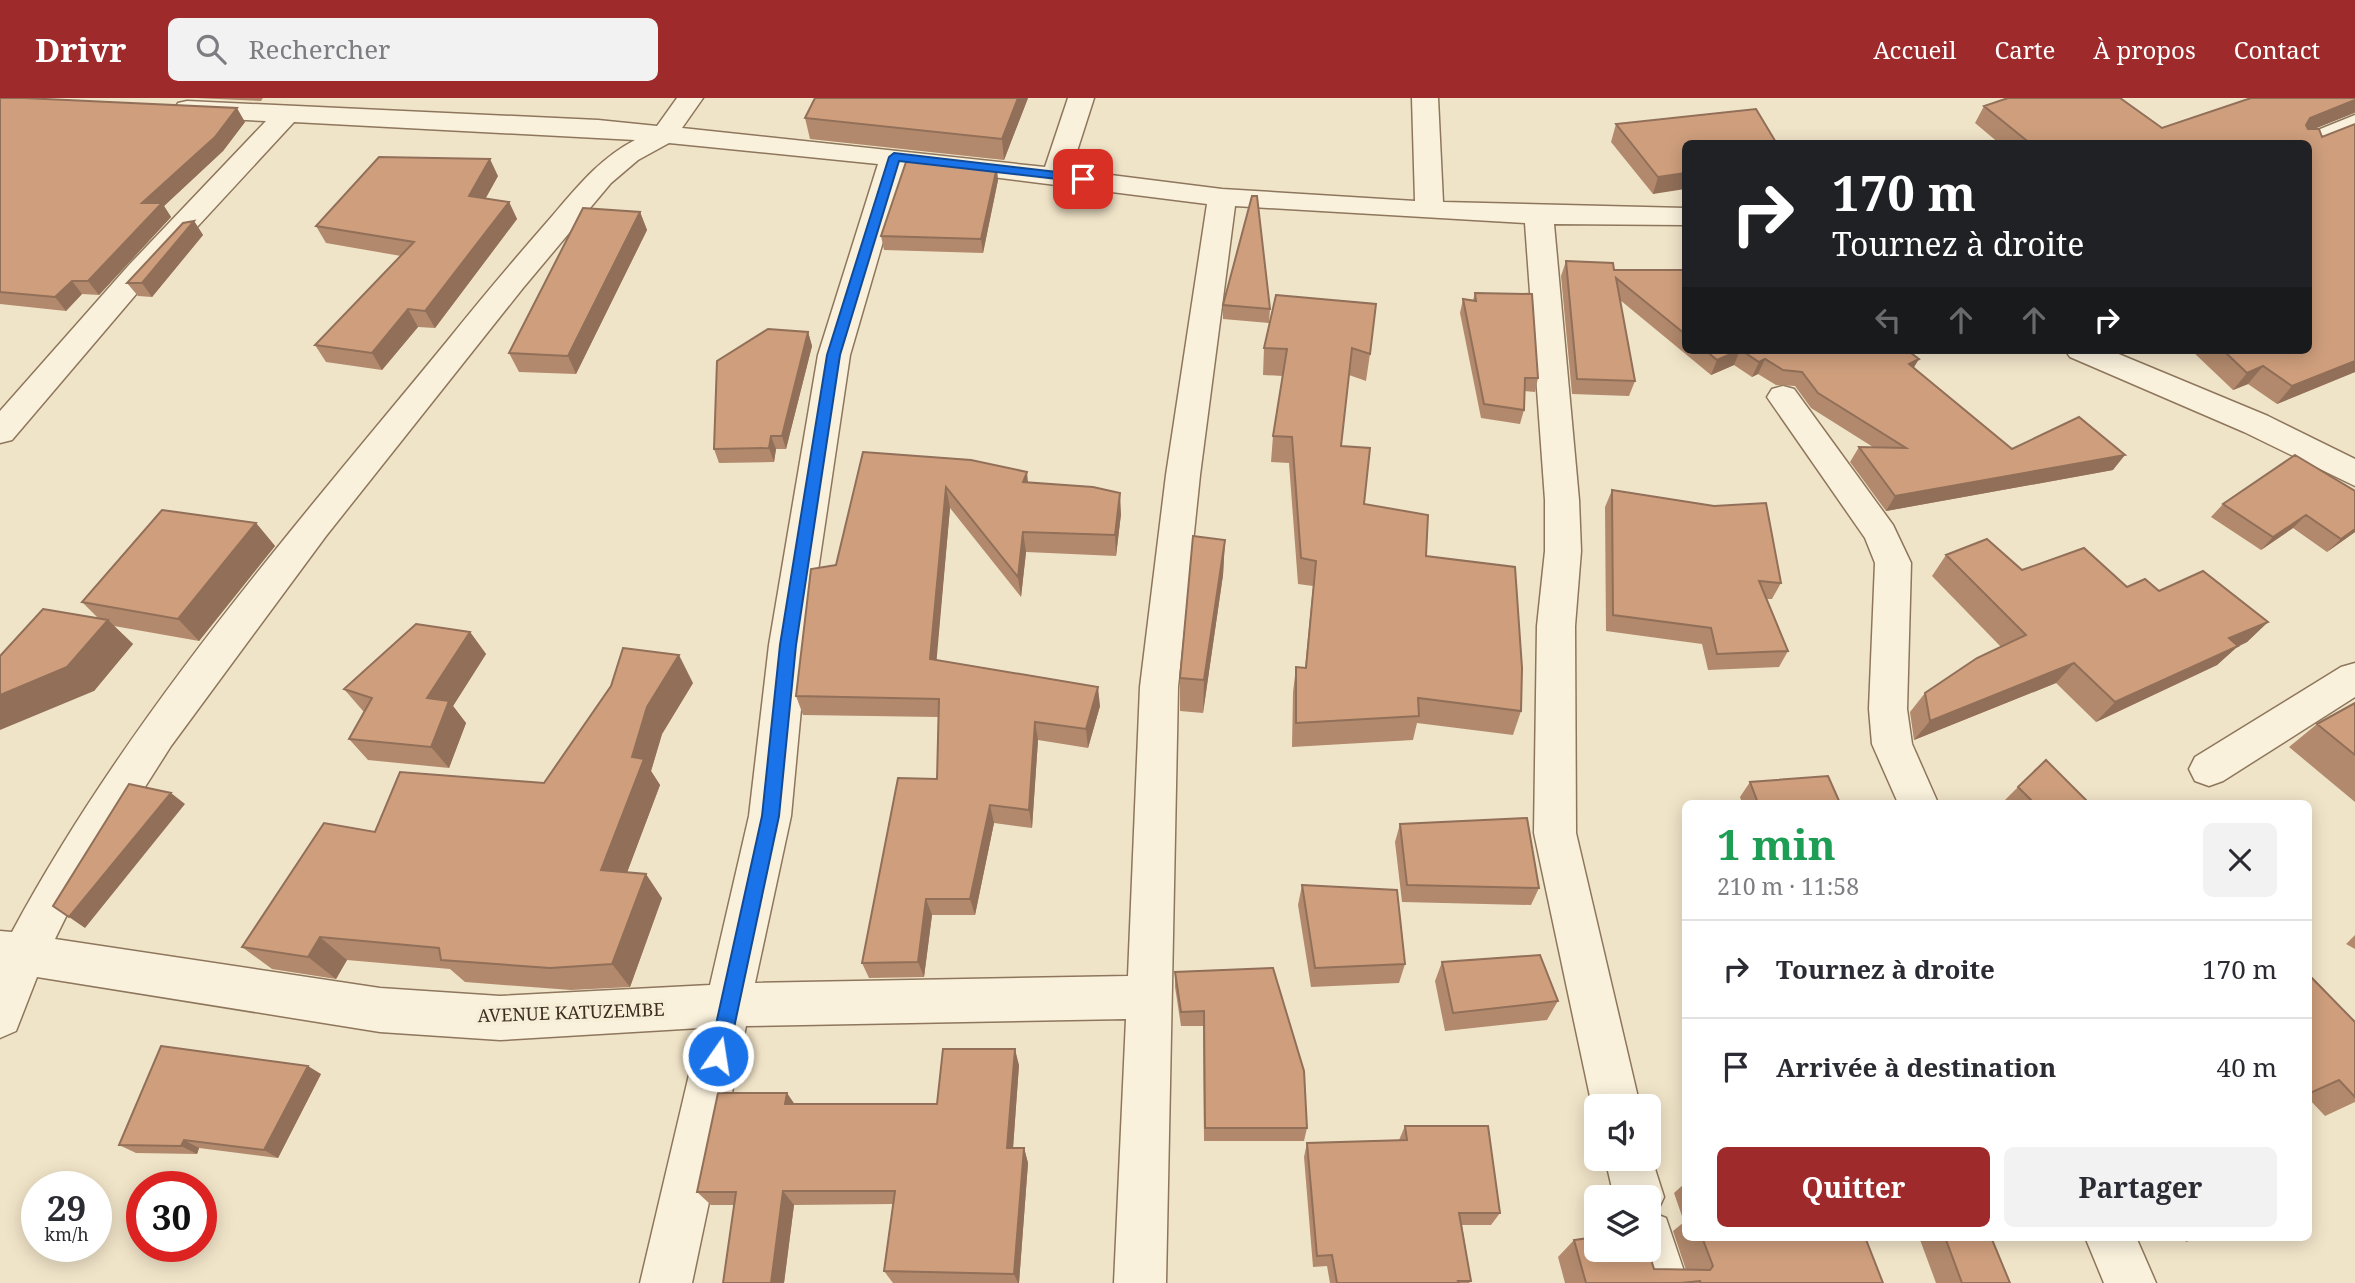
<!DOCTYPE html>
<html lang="fr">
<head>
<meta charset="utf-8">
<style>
	body { margin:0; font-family:"Noto Serif",serif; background:#f2f2f3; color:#2b2b33; height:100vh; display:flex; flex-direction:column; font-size:26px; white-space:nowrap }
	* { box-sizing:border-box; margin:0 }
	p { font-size:23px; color:#7c7c81 }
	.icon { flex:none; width:38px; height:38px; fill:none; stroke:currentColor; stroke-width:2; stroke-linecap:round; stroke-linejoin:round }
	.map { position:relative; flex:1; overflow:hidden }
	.side { position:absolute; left:1682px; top:702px; width:630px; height:441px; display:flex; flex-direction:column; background:#fff; border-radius:10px; box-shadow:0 4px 18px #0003 }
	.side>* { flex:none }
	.top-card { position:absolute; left:1682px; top:42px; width:630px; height:214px; border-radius:10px; box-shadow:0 4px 18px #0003; background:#202124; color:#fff; overflow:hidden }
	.tools { position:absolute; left:1584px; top:996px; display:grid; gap:14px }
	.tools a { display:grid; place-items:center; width:77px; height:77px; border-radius:10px; background:#fff; box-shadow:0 4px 18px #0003; font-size:35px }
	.speed { position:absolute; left:21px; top:1073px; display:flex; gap:14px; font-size:35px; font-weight:700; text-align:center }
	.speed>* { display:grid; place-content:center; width:91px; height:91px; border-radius:50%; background:#fff; box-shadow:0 4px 18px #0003; line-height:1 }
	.speed small { font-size:18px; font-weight:400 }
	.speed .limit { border:10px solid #d22; background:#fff; color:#111 }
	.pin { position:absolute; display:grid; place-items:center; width:60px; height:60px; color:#fff; margin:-30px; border-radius:14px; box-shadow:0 4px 10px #0006 }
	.me { position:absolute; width:77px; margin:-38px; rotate:13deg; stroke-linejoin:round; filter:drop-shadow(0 0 5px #0008) }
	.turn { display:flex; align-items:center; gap:24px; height:147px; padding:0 35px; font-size:32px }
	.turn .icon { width:91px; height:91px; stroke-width:2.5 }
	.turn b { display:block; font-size:49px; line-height:60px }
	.lanes { display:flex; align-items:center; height:66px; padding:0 35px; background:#0003; justify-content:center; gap:35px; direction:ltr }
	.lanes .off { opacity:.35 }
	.round { display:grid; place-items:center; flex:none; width:74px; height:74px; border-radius:10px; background:#f2f2f3 }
	.overview { display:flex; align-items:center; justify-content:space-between; height:119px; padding:0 35px }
	h1 { font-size:42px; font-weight:700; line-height:52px; color:#1e9e55 }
	.primary-button { display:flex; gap:14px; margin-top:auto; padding:14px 35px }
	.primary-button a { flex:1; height:80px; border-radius:10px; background:#9e2a2b; color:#fff; font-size:28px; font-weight:700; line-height:80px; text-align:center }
	.primary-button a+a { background:#f2f2f3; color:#2b2b33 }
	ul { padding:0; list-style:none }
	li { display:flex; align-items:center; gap:21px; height:98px; padding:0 35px; border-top:2px solid #e1e1e2 }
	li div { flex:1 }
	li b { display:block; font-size:26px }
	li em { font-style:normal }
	header { display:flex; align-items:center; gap:42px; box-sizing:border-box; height:98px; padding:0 35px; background:#9e2a2b; color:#fff }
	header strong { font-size:33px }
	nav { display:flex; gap:38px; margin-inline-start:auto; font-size:24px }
	.search { width:490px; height:63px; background:#f2f2f3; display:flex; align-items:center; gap:18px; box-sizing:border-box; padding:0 24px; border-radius:10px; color:#7c7c81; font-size:26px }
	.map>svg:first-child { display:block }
</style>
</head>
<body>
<header>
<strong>Drivr</strong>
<div class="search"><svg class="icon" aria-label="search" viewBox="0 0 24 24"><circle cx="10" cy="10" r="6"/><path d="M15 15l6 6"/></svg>Rechercher</div>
<nav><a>Accueil</a><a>Carte</a><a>À propos</a><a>Contact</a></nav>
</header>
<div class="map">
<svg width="2355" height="1185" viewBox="0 0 2355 1185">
	<rect width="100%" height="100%" fill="#f0e4c8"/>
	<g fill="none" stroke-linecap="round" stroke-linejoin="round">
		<g stroke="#8d765c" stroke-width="3">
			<path id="minor" d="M677 0H703L682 30 1045 69 1068 0H1094L1071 72 1222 91 1415 103 1412 0H1438L1443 104 1685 110V127L1554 126 1579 402 1581 453 1575 528 1576 735 1640 1008H1596V1017L1592 1008 1534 735 1537 528 1545 453V402L1525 125 1235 108 1200 377 1178 589 1166 1185H1114L1126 921 746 928 692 1185H640L700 930 500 942 380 934 37 879 16 933 0 940V833L12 834C128 618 293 431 448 242 480 202 513 163 547 124 574 93 598 61 635 42L294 24 149 181 12 342 0 345V313L129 167 266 23 187 19 178 17 174 11 178 5 187 3 598 22 657 28ZM669 45 878 66 818 257 769 547 749 718 710 887 500 898 380 890 55 841 77 796 171 648 326 438 523 190 611 85 638 62ZM905 68 1207 106 1166 377 1140 589 1128 878 755 885 791 718 807 547 850 257Z
				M2355 17V35L2308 54V46H2295L2298 40Z
				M2065 252H2109L2268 318 2355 361V388L2244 334 2070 259Z
				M1783 288 1794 291 1893 427 1911 465 1907 611 1912 646 1938 705H1898L1872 646 1869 611 1875 465 1865 440 1767 299 1772 291Z
				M2355 565V599L2223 683 2209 688 2195 683 2189 671 2195 659 2341 569Z
				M1648 1049 1664 1099 1656 1116 1666 1120 1688 1185H1636L1627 1152H1648V1099H1614L1605 1060H1648Z
				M2085 1139H2136L2156 1185H2104Z"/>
		</g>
		<use href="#minor" fill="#faf1dc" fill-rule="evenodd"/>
	</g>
	<path fill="#b2896c" d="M0 0 245 24 223 53 164 108 171 119 99 197 82 196 66 213 0 206Z
		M196 0H263L261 3Z
		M1028 0 1004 62 810 41 805 20Z
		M2355 0V15H2354L2313 31 2355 274 2277 306 2248 286 2233 292 2191 252H2308V46H2000L1975 25 1984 8 2162 30Z
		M1616 26 1777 46 1653 96 1611 44Z
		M498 78 485 101 509 104 517 121 435 230 418 229 382 272 326 264 315 247 401 158 326 145 316 128Z
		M998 82 983 155 884 152 881 138Z
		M640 114 647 132 576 276 519 274 509 255Z
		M194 123 203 137 152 199 138 198 127 185Z
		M1566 163 1614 172H1685V252H1907L1914 270 2012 351 2113 372 1886 413 1850 364 1859 349H1873L1811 310 1795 288 1776 287 1758 276 1752 279 1734 267 1711 277 1620 202 1635 283 1629 298 1572 296 1561 178Z
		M1475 195 1538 280 1535 294 1524 293V312L1520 326 1481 320 1460 215 1463 201 1473 202Z
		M1276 197 1370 256 1366 283 1349 277 1341 348 1364 406 1426 458 1521 613 1513 637 1417 625 1413 642 1292 649 1293 594 1296 569 1305 570 1313 488 1298 486 1289 365 1271 364 1273 338 1283 278 1263 277 1264 250Z
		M1223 207 1270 211 1269 225 1223 221Z
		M808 234 812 248 786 351H776L774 364 719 365 714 351Z
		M863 354 1028 384 1121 416 1116 458 1026 454 1021 499 950 410 936 562 1100 608 1088 650 1038 642 1032 730 994 725 975 817H932L924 879 869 880 862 865 937 681 938 619 803 617 796 598 836 467Z
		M1612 392 1781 485 1772 501H1766L1788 553 1779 569 1708 572 1702 546 1606 533 1605 409Z
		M2355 393V434L2327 454 2293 430 2261 452 2211 419 2223 406Z
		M256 425 275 448 199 543 114 528 133 546 94 593 99 521 82 504Z
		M1225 442 1223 477 1203 615 1180 613V580Z
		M1946 457 2022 472 2127 489 2159 493 2268 524 2247 544 2237 549 2217 567 2096 624 2056 585 1914 642 1910 614 1925 595 2001 549 1932 478Z
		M470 534 486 556 453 608 466 625 449 670 368 662 349 641 364 613H363L344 591Z
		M693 585 662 636 651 673 660 687 627 774 662 800 630 889 571 892 465 884 450 871 347 862 336 881 272 871 242 849 375 734 544 685Z
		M2355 605V704L2289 649 2317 626Z
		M1750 684 1840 705H1742L1740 699Z
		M2018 689 2089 705H2002Z
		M1400 726 1539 790 1531 807 1402 804 1395 744Z
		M1302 787 1405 866 1399 885 1311 889 1298 807Z
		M2355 837V851L2346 846Z
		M1442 864 1558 903 1547 922 1445 933 1435 883Z
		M1175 874 1307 1030 1304 1043H1204L1203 928H1181L1175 889Z
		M2308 876 2355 924V1004L2325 1018 2308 1000Z
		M1019 967 1013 1050H1024L1028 1065 1019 1185H893L884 1173 894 1106 794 1107 784 1185H723L734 1107H711L697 1094 794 1006H937Z
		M321 976 278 1060 199 1050 197 1056 136 1055 119 1047Z
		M1405 1028 1500 1115 1491 1127H1462L1471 1183 1469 1185H1330L1327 1168 1313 1169 1304 1059 1307 1045 1399 1042Z
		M1685 1085V1139H1865L1883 1185H1565L1558 1159 1574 1142 1654 1171 1686 1172 1673 1133 1684 1124 1674 1095Z
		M1919 1139H1991L2010 1185H1936Z
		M2183 1139H2199L2186 1144Z"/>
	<path fill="#916f58" d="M1018 0H1028L1004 62 1002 41Z
		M2355 2V13L2354 15 2297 38 2310 20Z
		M237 10 245 24 223 53 164 108 171 119 99 197 88 183 142 105Z
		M490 61 498 78 477 116 469 98Z
		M997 69 998 82 983 155 981 141Z
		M1685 75V91L1653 96 1658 79Z
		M509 104 517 121 435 230 425 213Z
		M640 114 647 132 576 276 568 258Z
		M194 123 203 137 152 199 142 185Z
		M72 183 82 196 66 213 55 199Z
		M408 211 418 229 382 272 372 255Z
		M808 234 812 248 786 351 782 338Z
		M1740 252 1734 267 1711 277 1717 262Z
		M1765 261 1758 276 1752 279 1759 264Z
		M1919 261 1910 276 1909 266Z
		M2355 263V274L2277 306 2292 288Z
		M2263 268 2248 286 2233 292 2247 275Z
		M771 338 776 351 774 364 769 350Z
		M2125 357 2113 372 1886 413 1895 398Z
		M1027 374 1029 395 1023 384Z
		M946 389 950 410 935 580 930 561Z
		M1120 395 1121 416 1116 458 1115 437Z
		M2306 417 2293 430 2261 452 2273 439Z
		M256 425 275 448 199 543 178 521Z
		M2355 431V434L2327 454 2341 441Z
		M1023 434 1026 454 1021 499 1018 479Z
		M1225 442 1223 477 1203 615 1204 582Z
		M108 522 133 546 94 593 0 632V597Z
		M2268 524 2247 544 2237 549 2217 567 2096 624 2115 604 2229 540Z
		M470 534 486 556 453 608 466 625 449 670 431 649 427 600Z
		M679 557 693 585 662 636 651 673 660 687 619 796 601 772 647 609Z
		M2074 565 2056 585 1914 642 1930 623Z
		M1098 589 1100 608 1088 650 1086 631Z
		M1035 624 1038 642 1032 730 1029 712Z
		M171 695 185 706 85 830 69 819Z
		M990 707 994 725 975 817 970 801Z
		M646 776 662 800 630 889 612 866Z
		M926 801 932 817 924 879 918 864Z
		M320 839 347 862 336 881 308 859Z
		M1015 951 1019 967 1012 1064 1007 1050Z
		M308 968 321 976 278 1060 264 1052Z
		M787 995 798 1011 785 1006Z
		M184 1042 199 1050 197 1056 181 1048Z
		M1024 1050 1028 1065 1019 1185H1018L1014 1176Z
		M783 1093 794 1107 784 1185H771Z"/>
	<path fill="#cf9f7d" stroke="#916f58" stroke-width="2" d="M0 0H24L237 10 215 39 142 105H162L88 183H72L55 199 0 194Z
		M815 0H1018L1002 41 805 20Z
		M2008 0H2120L2162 30 2251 0H2355V2L2310 20 2306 27 2308 31H2319L2322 39 2355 26V263L2292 288 2263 268 2247 275 2223 252H2308V46H2031L1984 8Z
		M1756 11 1777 46H1685V75L1658 79 1616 26Z
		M908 58 997 69 981 141 881 138Z
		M379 59 490 61 469 98 509 104 425 213 408 211 372 255 315 247 414 144 316 128Z
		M1252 98H1257L1270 211 1223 207Z
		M583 110 640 114 568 258 509 255Z
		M194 123 142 185H127L183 125Z
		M1566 163 1613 165 1614 172H1685V236L1616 180 1635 283 1577 281Z
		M1475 195 1532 196 1538 280H1525L1524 312 1484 306 1463 201 1476 203Z
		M1276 197 1376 206 1370 256 1352 250 1341 348 1370 350 1364 406 1428 417 1426 458 1515 469 1522 570 1521 613 1418 600 1419 618 1296 625V569L1306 570 1316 463 1301 460 1292 339 1273 338 1287 251 1264 250Z
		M768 231 808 234 782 338H771L769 350 714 351 717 263Z
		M1705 252H1740L1717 262Z
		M1741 252H1907L1919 261 1909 266 2012 351 2079 319 2125 357 1895 398 1859 349 1906 350 1818 295 1802 274 1783 272 1765 261 1759 264Z
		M863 354 971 362 1027 374 1023 384 1093 389 1120 395 1115 437 1023 434 1018 479 946 389 930 561 1098 589 1086 631 1035 624 1029 712 990 707 970 801H926L918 864 862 865 898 680 937 681 939 601 796 598 811 471 836 467Z
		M2295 357 2355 393V431L2341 441 2306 417 2273 439 2223 406Z
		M1612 392 1714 408 1766 405 1781 485 1759 483 1788 553 1717 556 1711 530 1613 517Z
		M162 412 256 425 178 521 82 504Z
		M1193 438 1225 442 1204 582 1180 580Z
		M1987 441 2022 472 2084 450 2127 489 2145 481 2159 493 2203 473 2268 524 2229 540 2238 548 2115 604 2074 565 1930 623 1925 595 1977 560 2026 537 1946 457Z
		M43 511 108 522 67 569 0 597V558Z
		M416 526 470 534 427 600 449 603 431 649 349 641 372 600 344 591Z
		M623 550 679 557 647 609 632 659 644 661 601 772 646 776 612 866 550 870 441 862 439 850 320 839 308 859 242 849 324 725 375 734 400 674 544 685 611 588Z
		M2355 605V657L2317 626Z
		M2046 662 2089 705H2034L2018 689Z
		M1828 678 1840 705H1758L1750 684Z
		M129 686 171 695 69 819 53 808Z
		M1527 720 1539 790 1407 787 1400 726Z
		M1302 787 1397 792 1405 866 1315 870Z
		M1540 857 1558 903 1453 915 1442 864Z
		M1273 870 1304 973 1307 1030H1205L1204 913 1181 914 1175 874Z
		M2308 876 2355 924V999L2339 982 2308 996Z
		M161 948 308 968 264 1052 184 1042 181 1048 119 1047Z
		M943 951H1015L1007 1050H1024L1014 1176 884 1173 895 1093H783L771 1185H723L736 1094H697L718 995H787L785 1006H937Z
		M1405 1028H1488L1500 1115H1459L1471 1183H1458L1459 1185H1337L1332 1157 1317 1158 1307 1045 1407 1042Z
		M1596 1139V1152H1648L1654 1171 1710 1172 1713 1168 1702 1139H1865L1883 1185H1701L1700 1183 1681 1185H1586L1574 1142Z
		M1945 1139H1991L2010 1185H1962Z"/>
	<path fill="#1a73e8" stroke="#114b97" stroke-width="2" d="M894 55 1083 77 1089 81 1083 84 899 63 840 257 796 547 779 718 728 958 725 964 718 967 711 964 709 958 762 718 780 547 827 257 889 59Z"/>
	<g text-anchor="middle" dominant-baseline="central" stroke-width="7" stroke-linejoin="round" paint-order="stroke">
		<g font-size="18" fill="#3d2e20" stroke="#f7eed8">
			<text transform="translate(571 914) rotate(-2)">AVENUE KATUZEMBE</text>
		</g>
	</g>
</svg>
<div class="tools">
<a><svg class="icon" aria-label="sound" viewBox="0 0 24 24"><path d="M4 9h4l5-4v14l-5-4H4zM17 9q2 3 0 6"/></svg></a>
<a><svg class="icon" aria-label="layers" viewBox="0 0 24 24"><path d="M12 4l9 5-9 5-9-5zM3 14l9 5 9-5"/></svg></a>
</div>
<div class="speed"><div>29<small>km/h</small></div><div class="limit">30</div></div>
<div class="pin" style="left:1083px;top:81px;background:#d93025"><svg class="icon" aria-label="arrive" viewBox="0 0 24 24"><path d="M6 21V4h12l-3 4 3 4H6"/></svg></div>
<svg class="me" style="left:718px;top:958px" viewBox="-20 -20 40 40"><circle r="17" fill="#1a73e8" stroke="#fff" stroke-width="3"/><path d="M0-11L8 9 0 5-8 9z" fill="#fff"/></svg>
<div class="top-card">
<div class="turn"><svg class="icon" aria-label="right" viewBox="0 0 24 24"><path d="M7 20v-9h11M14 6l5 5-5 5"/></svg><div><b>170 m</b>Tournez à droite</div></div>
<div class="lanes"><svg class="icon off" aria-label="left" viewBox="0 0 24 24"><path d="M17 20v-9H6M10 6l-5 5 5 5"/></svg><svg class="icon off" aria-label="ahead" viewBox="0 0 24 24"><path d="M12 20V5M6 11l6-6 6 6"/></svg><svg class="icon off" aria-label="ahead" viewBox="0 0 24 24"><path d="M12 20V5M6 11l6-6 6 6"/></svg><svg class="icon" aria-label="right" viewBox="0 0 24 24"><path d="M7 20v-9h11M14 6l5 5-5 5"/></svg></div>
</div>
<section class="side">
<div class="overview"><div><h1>1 min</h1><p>210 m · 11:58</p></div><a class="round"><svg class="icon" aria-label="close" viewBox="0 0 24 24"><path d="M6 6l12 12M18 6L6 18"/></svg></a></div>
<ul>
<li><svg class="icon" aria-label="right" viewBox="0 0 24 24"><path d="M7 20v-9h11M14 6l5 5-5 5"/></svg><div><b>Tournez à droite</b></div><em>170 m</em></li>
<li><svg class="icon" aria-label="arrive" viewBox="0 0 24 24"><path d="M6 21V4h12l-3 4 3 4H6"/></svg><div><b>Arrivée à destination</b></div><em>40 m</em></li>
</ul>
<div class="primary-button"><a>Quitter</a><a>Partager</a></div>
</section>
</div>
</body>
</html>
